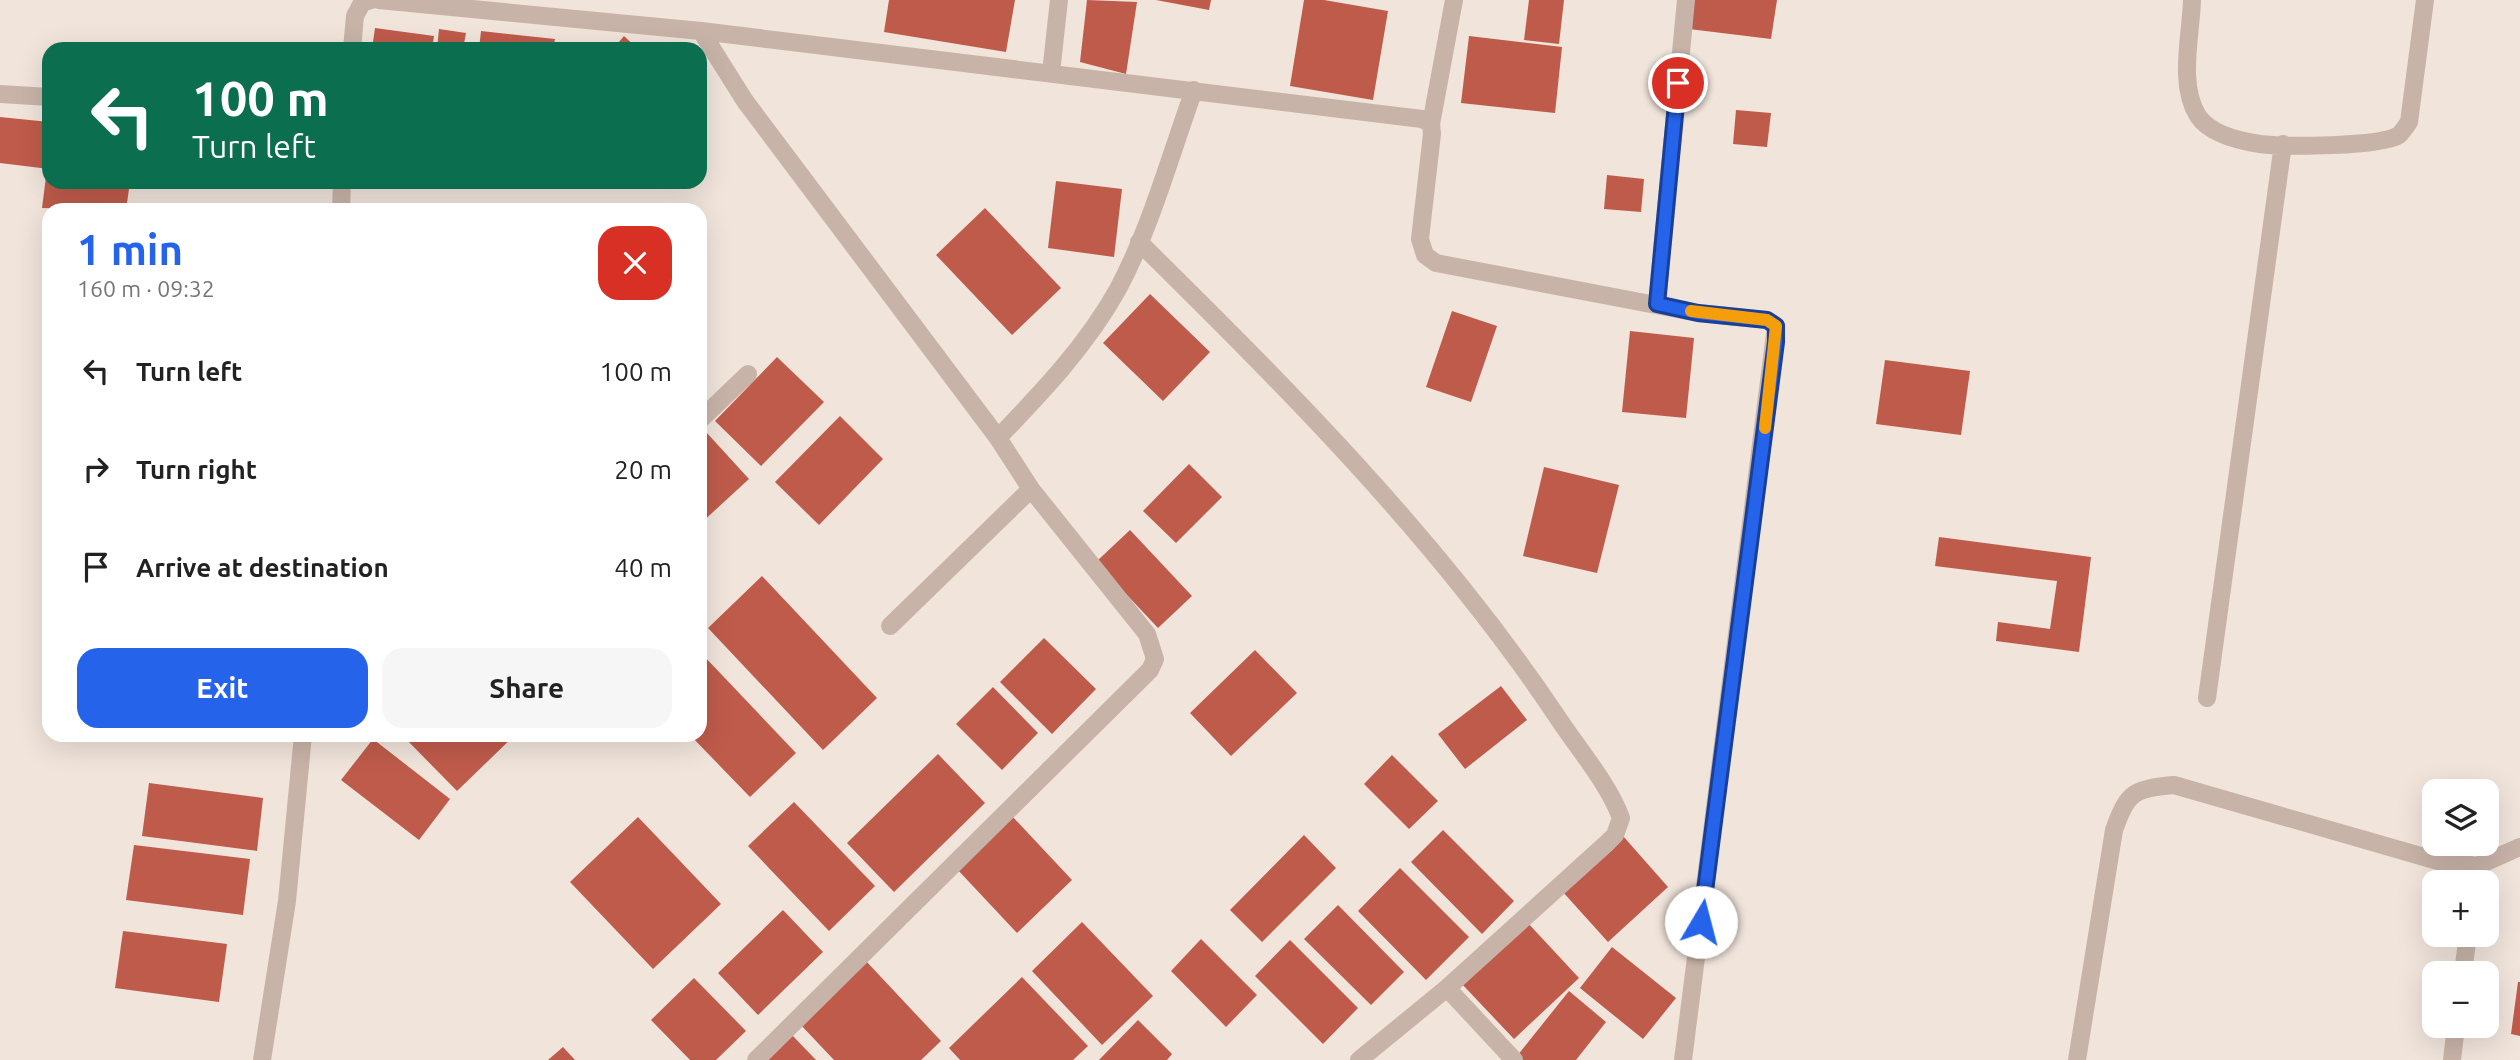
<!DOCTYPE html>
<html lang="en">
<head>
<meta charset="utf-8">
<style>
	body { margin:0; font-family:Ubuntu,sans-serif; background:#f6f6f6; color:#222; height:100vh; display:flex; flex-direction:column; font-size:26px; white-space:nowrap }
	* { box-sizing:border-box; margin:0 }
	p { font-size:23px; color:#767676 }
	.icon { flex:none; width:38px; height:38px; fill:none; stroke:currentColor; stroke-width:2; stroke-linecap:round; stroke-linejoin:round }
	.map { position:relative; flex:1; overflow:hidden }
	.details { position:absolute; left:42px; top:203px; width:665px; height:539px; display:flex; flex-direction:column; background:#fff; border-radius:21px; box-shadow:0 7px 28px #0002 }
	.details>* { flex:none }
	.hud { position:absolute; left:42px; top:42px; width:665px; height:147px; border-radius:21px; box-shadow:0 7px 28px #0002; background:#0b6e4f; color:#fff; overflow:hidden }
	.tools { position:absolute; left:2422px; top:779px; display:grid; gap:14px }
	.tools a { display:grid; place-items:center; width:77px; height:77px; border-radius:14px; background:#fff; box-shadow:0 7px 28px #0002; font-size:35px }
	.pin { position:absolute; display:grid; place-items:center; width:60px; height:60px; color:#fff; margin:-30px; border:4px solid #fff; border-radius:50%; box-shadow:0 2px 7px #0007 }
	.me { position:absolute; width:77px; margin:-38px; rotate:8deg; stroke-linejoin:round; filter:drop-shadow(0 0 5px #0008) }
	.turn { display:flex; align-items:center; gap:24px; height:147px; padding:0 35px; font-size:32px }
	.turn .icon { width:91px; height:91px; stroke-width:2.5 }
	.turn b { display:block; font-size:49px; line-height:60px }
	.round { display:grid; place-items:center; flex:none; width:74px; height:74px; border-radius:21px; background:#f6f6f6 }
	.head { display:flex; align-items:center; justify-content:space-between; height:119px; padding:0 35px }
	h1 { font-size:42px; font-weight:700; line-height:52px; color:#2563eb }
	.action { display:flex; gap:14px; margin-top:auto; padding:14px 35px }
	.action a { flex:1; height:80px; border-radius:21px; background:#2563eb; color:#fff; font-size:28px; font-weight:700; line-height:80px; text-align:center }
	.action a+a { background:#f6f6f6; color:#222 }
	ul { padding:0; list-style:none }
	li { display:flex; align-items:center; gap:21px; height:98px; padding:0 35px }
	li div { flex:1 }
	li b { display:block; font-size:26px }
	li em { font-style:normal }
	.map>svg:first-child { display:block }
</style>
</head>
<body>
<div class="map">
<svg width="2520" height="1060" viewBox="0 0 2520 1060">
	<rect width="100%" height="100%" fill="#f0e4db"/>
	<path fill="#bf5b4b" d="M889 0H1015L1006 52 884 32Z
		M1087 0 1137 2 1126 74 1080 62Z
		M1156 0H1211L1209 10Z
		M1304 0H1324L1388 11 1373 100 1290 86Z
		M1529 0H1564L1559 44 1524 40Z
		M1693 0H1777L1771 39 1689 29Z
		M375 28 434 36 432 49H372Z
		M439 29 466 33 463 49H437Z
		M481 31 555 39 553 49H479Z
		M624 36 638 49H613Z
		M1469 36 1562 47 1555 113 1461 103Z
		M1736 110 1771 113 1767 147 1733 144Z
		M0 117 49 122V169L0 163Z
		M47 169 49 182H130L126 210 42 208Z
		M1607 175 1644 179 1641 212 1604 209Z
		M1056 181 1122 189 1114 257 1048 248Z
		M985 208 1061 288 1012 335 936 255Z
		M1150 294 1210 352 1163 401 1103 343Z
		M1452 311 1497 326 1471 402 1426 387Z
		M1630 331 1694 338 1686 418 1622 412Z
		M777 357 824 402 761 466 715 421Z
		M1885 360 1970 371 1961 435 1876 424Z
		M840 416 883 459 819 525 775 482Z
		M706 432 749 479 700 524V437Z
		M1189 464 1222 497 1176 543 1143 511Z
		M1544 467 1619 485 1597 573 1523 556Z
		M1130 530 1192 596 1158 628 1096 562Z
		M1939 537 2091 557 2079 652 1996 641 1998 622 2050 629 2057 581 1935 566Z
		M762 576 877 698 823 750 708 628Z
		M1044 638 1096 689 1052 734 1000 682Z
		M1255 650 1297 693 1231 756 1190 713Z
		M702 654 796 753 750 797 690 735H700Z
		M1501 686 1527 720 1465 769 1438 734Z
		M993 687 1038 733 1002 770 956 724Z
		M402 735H515L457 791Z
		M373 739 450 799 419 840 341 780Z
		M938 754 985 803 894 892 847 843Z
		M1392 755 1438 801 1409 829 1364 784Z
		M149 783 263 798 257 851 142 836Z
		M794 802 875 886 829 931 748 846Z
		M1011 815 1072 880 1017 933 956 868Z
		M638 817 721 904 653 969 570 882Z
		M1443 830 1514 901 1482 934 1411 862Z
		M1304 835 1336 868 1262 942 1230 910Z
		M1623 836 1668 887 1608 942 1562 891Z
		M134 845 250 859 243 915 126 900Z
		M1400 868 1469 937 1426 980 1358 911Z
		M1338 905 1404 972 1371 1005 1304 939Z
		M783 910 823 952 758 1015 718 973Z
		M1526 921 1579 978 1514 1039 1461 983Z
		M1082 922 1153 996 1102 1045 1032 971Z
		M123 931 227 944 219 1002 115 988Z
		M1201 939 1257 995 1226 1027 1171 971Z
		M1290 940 1358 1008 1323 1044 1255 976Z
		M1612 947 1676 998 1643 1039 1580 988Z
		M865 960 941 1041 921 1060H834L799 1023Z
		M1022 977 1088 1046 1073 1060H960L949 1048Z
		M694 978 746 1031 716 1060H690L651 1020Z
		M2518 982H2520V1036L2511 1034Z
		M1569 991 1606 1022 1576 1060H1521L1517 1056Z
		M1138 1020 1172 1054 1167 1060H1099Z
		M791 1034 816 1060H764Z
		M563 1047 575 1060H548Z"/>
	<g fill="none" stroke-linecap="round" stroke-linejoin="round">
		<path stroke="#c8b3a8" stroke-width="18" d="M379 0 701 31 1422 119 1431 124 1432 134 1420 239 1425 255 1436 263 1698 313 1767 320 1776 326 1683 1060
			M2192 0C2191 36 2178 84 2198 116 2210 134 2240 141 2260 144 2284 147 2381 147 2399 135 2402 132 2406 126 2409 122L2425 0
			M701 31 745 101 998 438
			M352 49 355 16 362 3 371 0
			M1051 73 1059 0
			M0 94 49 97
			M1431 124 1454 0
			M341 210 342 182
			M1139 242C1289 390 1438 539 1556 715 1576 746 1609 784 1621 818L1615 835 1607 843 1447 988 1359 1060
			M1657 304 1686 0
			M700 420 748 374
			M890 626 1031 489
			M2207 698 2283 144
			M2463 973 2468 934
			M1447 988 1514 1060
			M262 1060 287 901 303 735
			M756 1060 1150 670 1155 659 1147 634 1031 489 998 438C1042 392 1087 345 1118 289 1151 227 1170 156 1194 90
			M2077 1060 2114 830C2128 791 2134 789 2174 785L2438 861 2477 866 2520 847
			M2452 1060 2456 1026"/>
	</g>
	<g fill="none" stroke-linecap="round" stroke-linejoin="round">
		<g stroke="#184099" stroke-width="18">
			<path id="route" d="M1678 83 1657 304 1698 313 1767 320 1776 326V342L1701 922"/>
		</g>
		<use href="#route" stroke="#2563eb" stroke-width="12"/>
		<path stroke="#f59e0b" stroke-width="12" d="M1691 311 1767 320 1776 326 1765 428"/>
	</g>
</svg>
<div class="tools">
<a><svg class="icon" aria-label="layers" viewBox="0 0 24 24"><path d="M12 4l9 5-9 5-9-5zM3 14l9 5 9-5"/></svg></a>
<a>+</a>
<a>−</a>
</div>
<div class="pin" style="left:1678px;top:83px;background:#d93025"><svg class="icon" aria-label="arrive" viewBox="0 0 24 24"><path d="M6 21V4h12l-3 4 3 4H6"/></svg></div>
<svg class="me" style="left:1701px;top:922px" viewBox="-20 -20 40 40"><circle r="19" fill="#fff"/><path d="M0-13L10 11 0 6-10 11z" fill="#2563eb"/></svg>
<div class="hud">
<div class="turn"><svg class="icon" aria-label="left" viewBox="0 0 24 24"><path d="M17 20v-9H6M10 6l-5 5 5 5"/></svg><div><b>100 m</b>Turn left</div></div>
</div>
<section class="details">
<div class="head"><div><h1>1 min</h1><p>160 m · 09:32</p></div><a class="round" style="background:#d93025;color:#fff"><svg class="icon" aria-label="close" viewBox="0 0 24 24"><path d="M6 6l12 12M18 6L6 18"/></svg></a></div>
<ul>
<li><svg class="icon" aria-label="left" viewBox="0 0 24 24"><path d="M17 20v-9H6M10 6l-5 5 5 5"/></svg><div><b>Turn left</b></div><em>100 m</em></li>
<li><svg class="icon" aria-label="right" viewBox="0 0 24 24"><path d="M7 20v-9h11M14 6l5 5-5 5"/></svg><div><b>Turn right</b></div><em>20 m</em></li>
<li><svg class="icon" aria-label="arrive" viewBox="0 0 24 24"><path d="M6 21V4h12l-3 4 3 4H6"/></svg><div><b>Arrive at destination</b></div><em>40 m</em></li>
</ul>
<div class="action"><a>Exit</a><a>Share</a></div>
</section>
</div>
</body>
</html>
